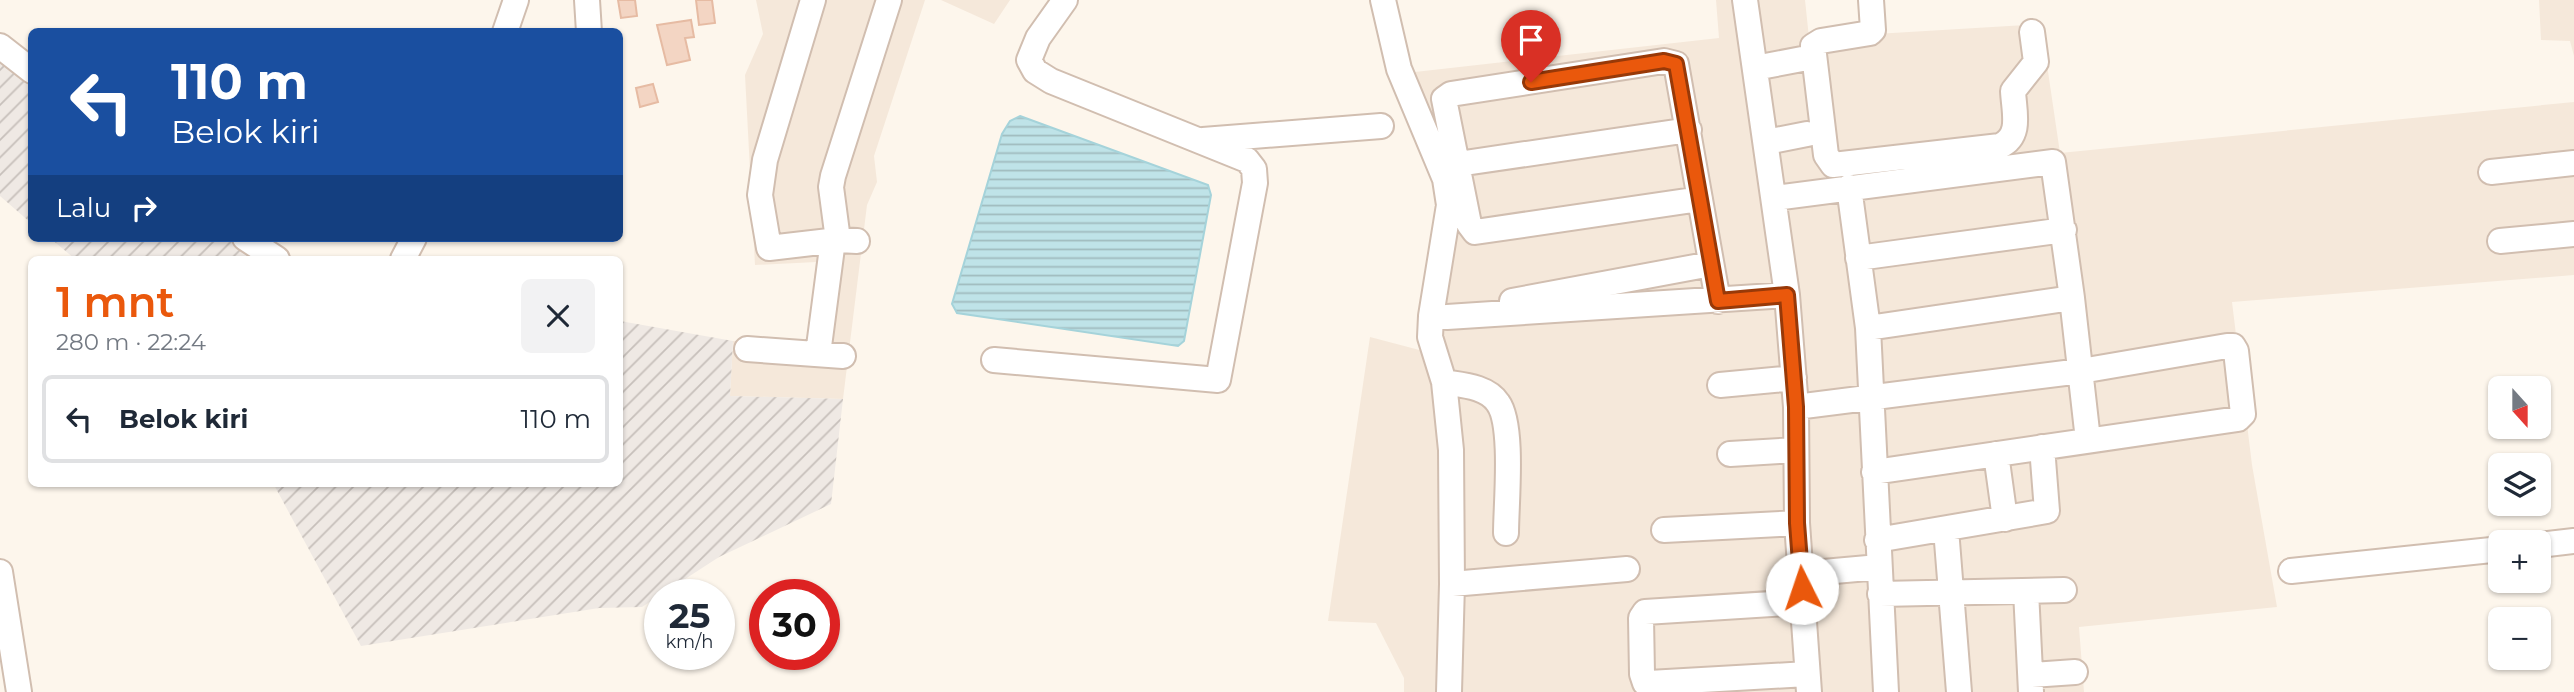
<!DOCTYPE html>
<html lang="id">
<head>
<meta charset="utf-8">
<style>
	body { margin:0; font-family:Montserrat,sans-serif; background:#f2f2f3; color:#1f2937; height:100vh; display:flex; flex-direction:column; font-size:26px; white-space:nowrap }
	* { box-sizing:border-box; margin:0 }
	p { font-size:23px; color:#747a83 }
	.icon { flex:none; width:38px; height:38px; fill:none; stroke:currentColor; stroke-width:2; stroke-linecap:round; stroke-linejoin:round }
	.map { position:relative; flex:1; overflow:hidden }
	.drawer { position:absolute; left:28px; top:256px; width:595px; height:231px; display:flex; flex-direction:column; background:#fff; border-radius:10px; box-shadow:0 2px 5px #0004 }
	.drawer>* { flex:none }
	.hud { position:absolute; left:28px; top:28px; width:595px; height:214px; border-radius:10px; box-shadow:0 2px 5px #0004; background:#1a4fa0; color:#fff; overflow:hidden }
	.needle { width:46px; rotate:159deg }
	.fabs { position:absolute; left:2488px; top:376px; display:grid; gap:14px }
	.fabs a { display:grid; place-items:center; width:63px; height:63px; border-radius:10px; background:#fff; box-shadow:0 2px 5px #0004; font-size:35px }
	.speed { position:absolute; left:644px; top:579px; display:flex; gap:14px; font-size:35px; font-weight:700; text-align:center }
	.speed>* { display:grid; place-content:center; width:91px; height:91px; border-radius:50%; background:#fff; box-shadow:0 2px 5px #0004; line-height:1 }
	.speed small { font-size:18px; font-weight:400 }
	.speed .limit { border:10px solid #d22; background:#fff; color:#111 }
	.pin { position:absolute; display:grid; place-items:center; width:60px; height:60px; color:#fff; margin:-72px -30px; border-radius:50% 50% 50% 0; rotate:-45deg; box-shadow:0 0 7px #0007 }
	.pin .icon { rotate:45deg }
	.me { position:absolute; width:77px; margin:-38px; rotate:356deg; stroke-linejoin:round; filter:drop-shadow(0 0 5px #0008) }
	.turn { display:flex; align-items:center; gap:24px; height:147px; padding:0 28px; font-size:32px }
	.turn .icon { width:91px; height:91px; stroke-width:2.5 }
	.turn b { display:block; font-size:49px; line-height:60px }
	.then { display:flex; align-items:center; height:66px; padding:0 28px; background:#0003; gap:14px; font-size:26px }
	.round { display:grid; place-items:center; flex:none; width:74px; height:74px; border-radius:10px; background:#f2f2f3 }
	.summary { display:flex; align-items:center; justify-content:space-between; height:119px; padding:0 28px }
	h1 { font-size:42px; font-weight:600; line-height:52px; color:#ea580c }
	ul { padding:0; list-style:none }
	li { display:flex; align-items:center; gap:21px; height:88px; margin:0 14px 10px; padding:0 14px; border:4px solid #e0e1e3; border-radius:10px }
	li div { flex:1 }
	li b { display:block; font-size:26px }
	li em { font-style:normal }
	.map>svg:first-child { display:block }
</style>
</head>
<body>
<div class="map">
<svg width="2574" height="692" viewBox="0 0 2574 692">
	<defs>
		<pattern id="industrial-furrows" width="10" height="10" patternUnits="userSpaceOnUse" patternTransform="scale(1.75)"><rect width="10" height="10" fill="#efe9e4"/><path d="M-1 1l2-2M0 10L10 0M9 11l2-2" fill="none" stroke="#c7c0bb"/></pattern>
		<pattern id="water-rules" width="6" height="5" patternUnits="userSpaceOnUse" patternTransform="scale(1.75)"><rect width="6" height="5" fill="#bfe3e8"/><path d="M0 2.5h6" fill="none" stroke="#a0bbbe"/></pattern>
	</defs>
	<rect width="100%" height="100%" fill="#fdf6ec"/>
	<path fill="#f5e8da" d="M756 0H925L874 156 877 182 867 205 843 399 730 396 733 341 807 343 816 262 755 265 745 75 763 34Z
		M941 0H1010L994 24Z
		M1716 0H1805L1809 38 2041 24 2060 153 2574 102V275L2232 302 2252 465 2277 607 2079 627 2084 692H1404V678L1376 623 1328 621 1370 337 1446 357 1430 321 1453 215 1406 73 1719 38Z
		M2539 0H2574V56L2570 41 2541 40Z"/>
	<path fill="url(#industrial-furrows)" d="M0 40 31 63V223L0 196Z
		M50 238H259L286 259H75Z
		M620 321 733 341 730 396 843 399 831 504 719 557 642 607 599 608 361 646 273 483H620Z"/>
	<path fill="url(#water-rules)" stroke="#a5d3da" stroke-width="2" d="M1020 116 1208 185 1211 195 1184 341 1178 346 957 313 952 304 1002 134 1010 121Z"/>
	<path fill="#f3d5c3" stroke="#e6bba3" stroke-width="2" d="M618 0H635L637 16 621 18Z
		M696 0H712L715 23 699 25Z
		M691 20 694 37 685 38 690 60 667 65 657 25Z
		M653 84 658 102 640 107 636 88Z"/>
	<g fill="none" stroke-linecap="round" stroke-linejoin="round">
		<g stroke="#d1beb0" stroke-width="28">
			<path id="minor" d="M587 0 589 32
				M813 0 765 160 760 195 769 248 838 240 857 241
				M1383 0 1399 69 1445 179 1449 205 1431 316 1430 337 1444 382 1451 450 1452 584 1449 692
				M1745 0 1787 295 1796 407 1797 523 1809 692
				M1871 0 1873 30 1870 33 1821 41 1813 46 1826 155 1833 165 2000 146C2022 136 2014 112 2013 91L2036 62 2032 32
				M505 32 516 0
				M0 46 32 71
				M1755 68 1802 59
				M1203 140 1381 126
				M1766 142 1807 134
				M1458 164 1689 130
				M2491 172 2574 163
				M1849 187 1868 328 1886 692
				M1775 198 2053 162 2072 298 2088 440
				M1700 199 1475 232 1469 224 1444 99 1451 94 1664 61 1676 64 1718 301
				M245 238 277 259
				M838 240 831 187 833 176 889 0
				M2500 241 2574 234
				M1858 258 2064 230
				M403 259 414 238
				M1512 301 1711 264
				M1447 317 1787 295
				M1868 328 2072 298
				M747 349 843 356
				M818 354 833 240
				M994 360 1218 380 1255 183 1254 169 1247 160 1051 81 1035 71 1029 60 1038 38 1065 0
				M1444 382C1461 385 1487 386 1498 403 1514 425 1506 504 1506 533
				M1720 385 1794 378
				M1796 407 2081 371 2227 346H2233L2236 351 2243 414 2238 419 1874 472
				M1730 454 1796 450
				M1996 454 2005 519
				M1946 529 1959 692
				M1664 530 1797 523
				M1877 540 2047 511 2042 447
				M2539 545 2574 541
				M2291 571 2501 549
				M0 572 19 692
				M1801 574 1879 567
				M1452 584 1627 569
				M2026 591 2031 692
				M1880 594 2064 590
				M1802 602 1645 612 1641 618 1642 674 1645 683H1649L1807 674
				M2031 675 2075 672"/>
		</g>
		<use href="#minor" stroke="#fff" stroke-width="24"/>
	</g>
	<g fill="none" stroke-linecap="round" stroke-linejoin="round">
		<g stroke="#983908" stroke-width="18">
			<path id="route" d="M1531 82 1664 61 1676 64 1718 301 1787 295 1796 407 1797 523 1802 588"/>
		</g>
		<use href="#route" stroke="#ea580c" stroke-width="12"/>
	</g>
</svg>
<div class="fabs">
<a><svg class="needle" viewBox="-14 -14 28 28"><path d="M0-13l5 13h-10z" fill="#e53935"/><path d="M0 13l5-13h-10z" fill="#747a83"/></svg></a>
<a><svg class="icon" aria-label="layers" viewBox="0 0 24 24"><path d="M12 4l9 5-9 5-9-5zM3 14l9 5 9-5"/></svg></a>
<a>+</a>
<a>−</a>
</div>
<div class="speed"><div>25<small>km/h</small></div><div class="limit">30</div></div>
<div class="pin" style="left:1531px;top:82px;background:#d93025"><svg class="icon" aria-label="arrive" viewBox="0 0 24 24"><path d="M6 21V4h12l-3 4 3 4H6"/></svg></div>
<svg class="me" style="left:1802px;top:588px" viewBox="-20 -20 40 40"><circle r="19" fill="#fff"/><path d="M0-13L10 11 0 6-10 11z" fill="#ea580c"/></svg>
<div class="hud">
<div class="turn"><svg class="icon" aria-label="left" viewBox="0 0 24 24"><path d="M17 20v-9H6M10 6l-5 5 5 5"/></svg><div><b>110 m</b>Belok kiri</div></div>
<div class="then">Lalu<svg class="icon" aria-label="right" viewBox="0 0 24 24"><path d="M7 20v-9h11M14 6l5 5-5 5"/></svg></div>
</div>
<section class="drawer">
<div class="summary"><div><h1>1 mnt</h1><p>280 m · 22:24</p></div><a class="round"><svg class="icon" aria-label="close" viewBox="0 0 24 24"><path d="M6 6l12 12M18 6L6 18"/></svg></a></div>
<ul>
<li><svg class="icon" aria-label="left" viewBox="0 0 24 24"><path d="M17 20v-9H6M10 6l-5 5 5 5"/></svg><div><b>Belok kiri</b></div><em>110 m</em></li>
</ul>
</section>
</div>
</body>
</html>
